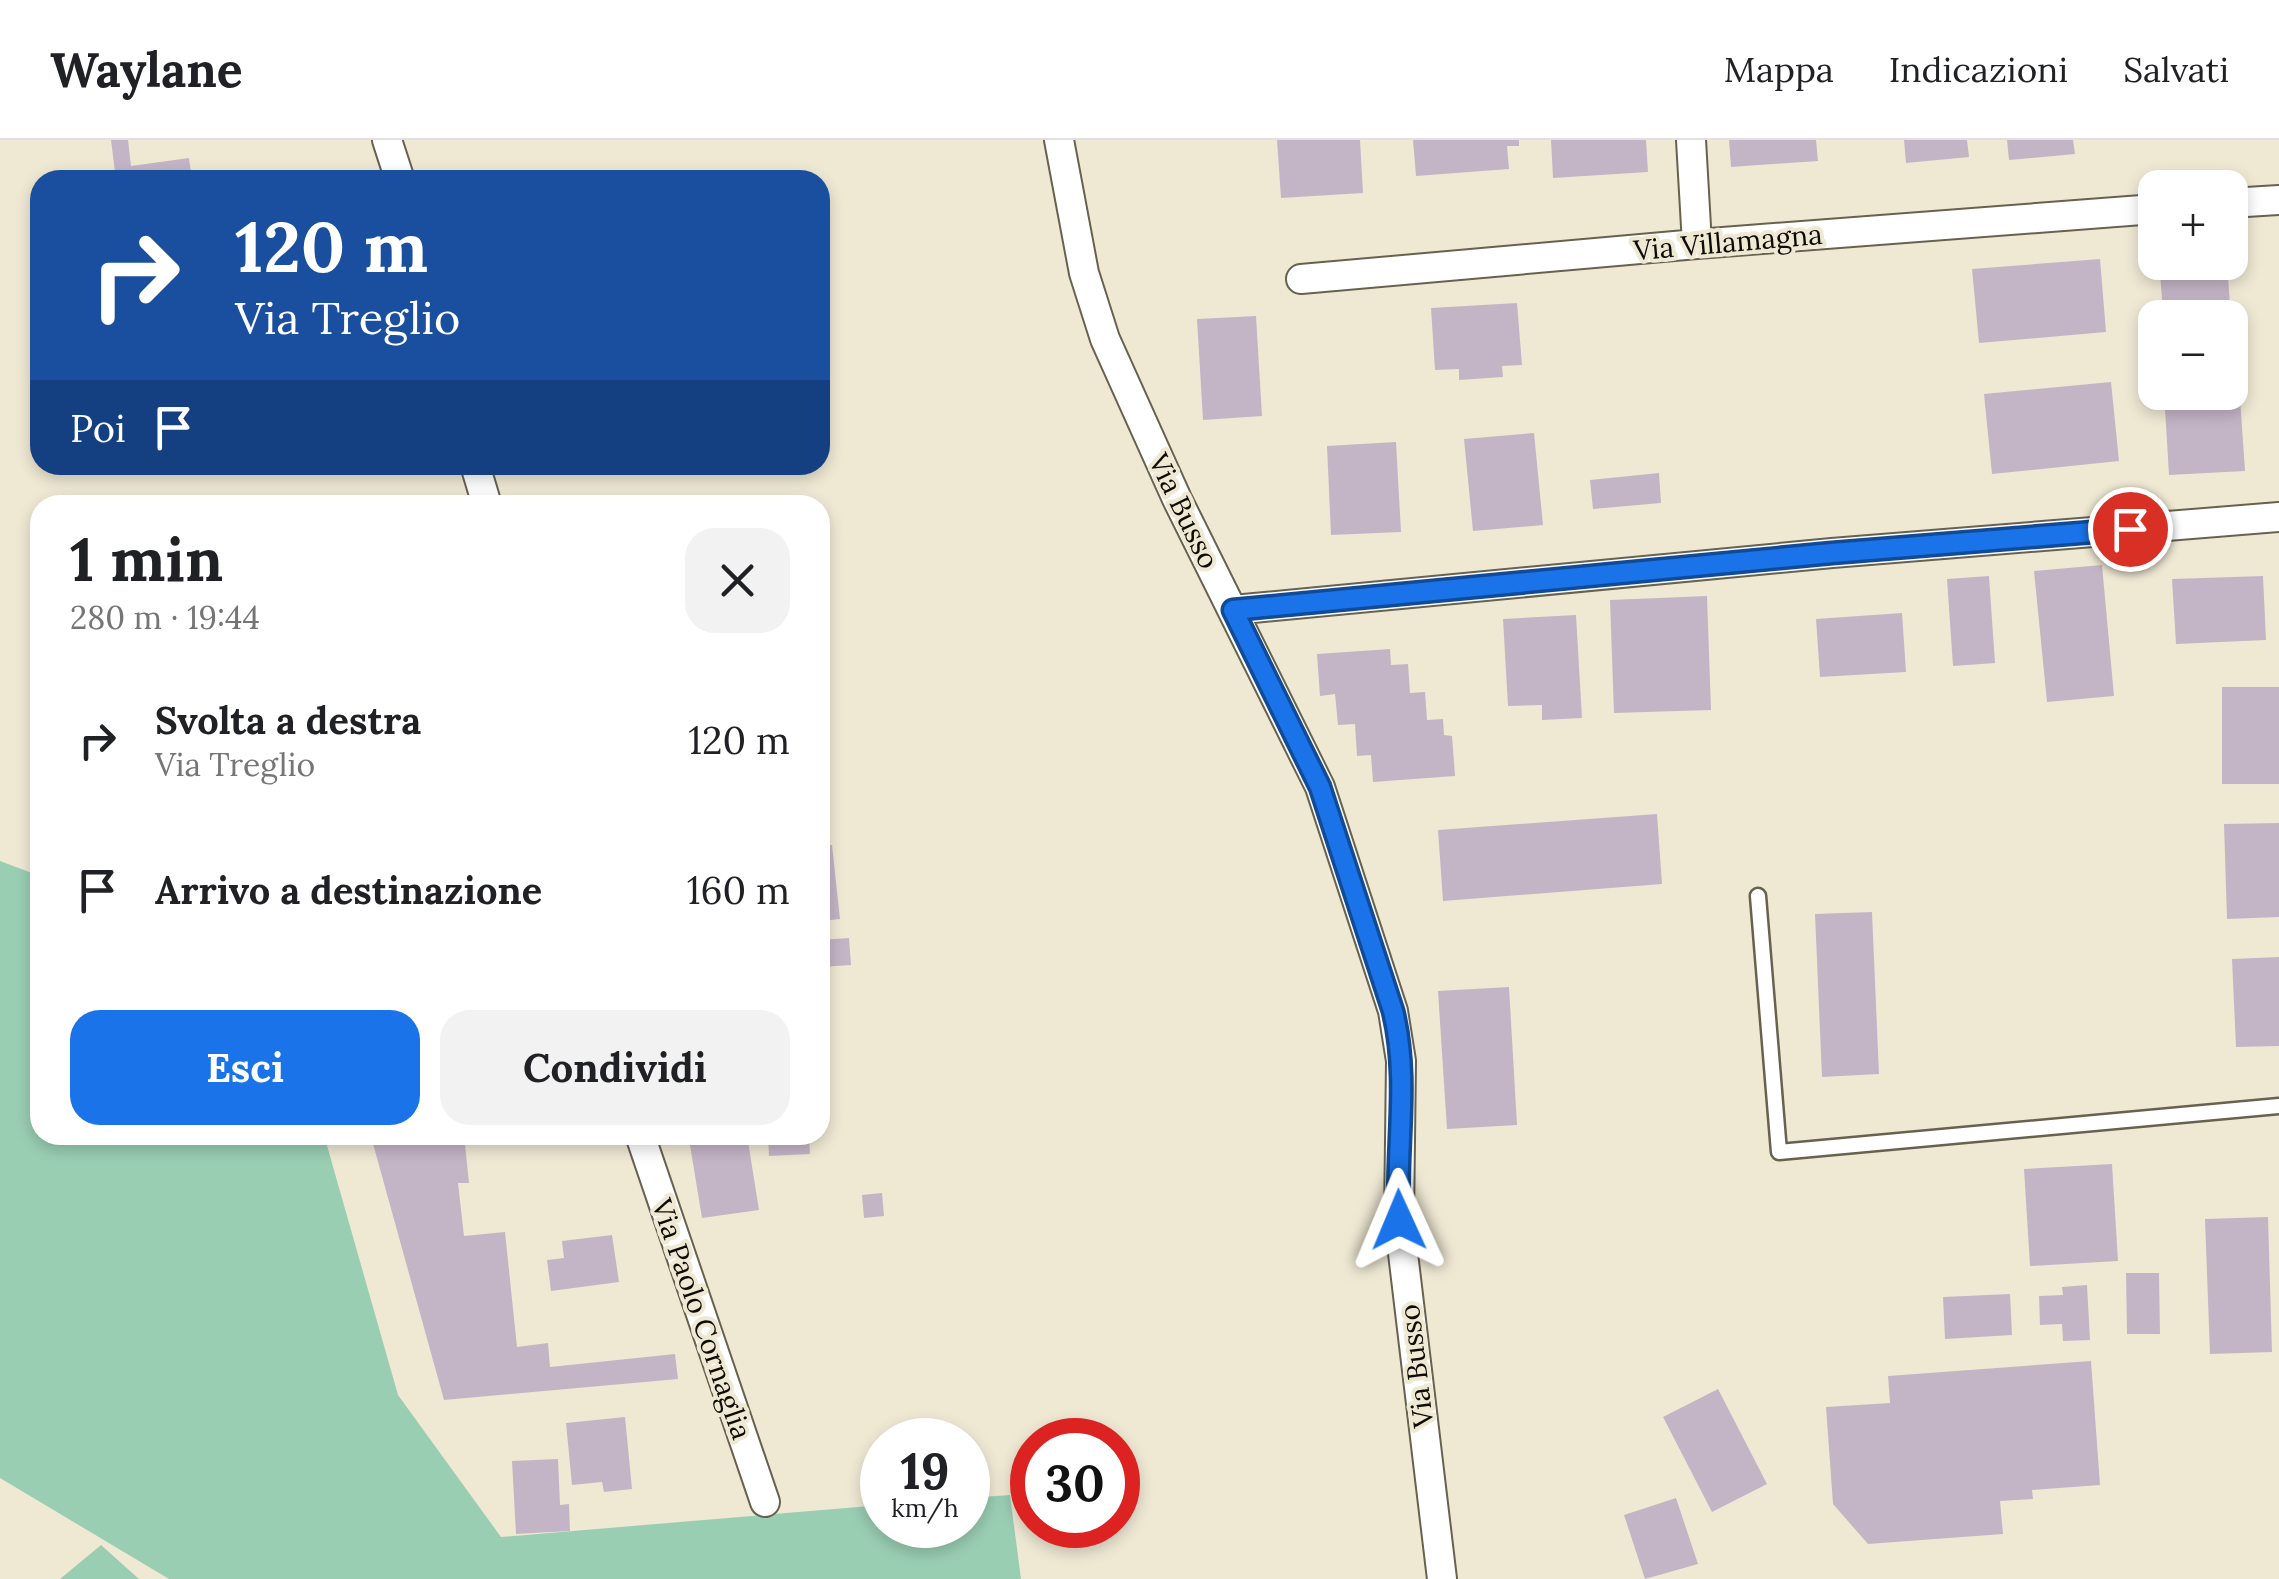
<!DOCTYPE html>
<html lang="it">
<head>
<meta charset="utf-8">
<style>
	body { margin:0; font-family:Lora,serif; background:#f2f2f2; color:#202124; height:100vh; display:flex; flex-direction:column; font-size:38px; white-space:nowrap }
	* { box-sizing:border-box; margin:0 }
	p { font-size:32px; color:#757577 }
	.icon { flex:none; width:55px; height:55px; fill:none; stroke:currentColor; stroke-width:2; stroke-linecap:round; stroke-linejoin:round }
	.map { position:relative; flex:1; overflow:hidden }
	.panel { position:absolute; left:30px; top:355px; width:800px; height:650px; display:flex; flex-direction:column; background:#fff; border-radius:30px; box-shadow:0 5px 15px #0003 }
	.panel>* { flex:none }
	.banner { position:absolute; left:30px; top:30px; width:800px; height:305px; border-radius:30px; box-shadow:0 5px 15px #0003; background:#1a4fa0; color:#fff; overflow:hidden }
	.controls { position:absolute; left:2138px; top:30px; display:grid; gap:20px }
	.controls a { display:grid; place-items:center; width:110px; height:110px; border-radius:20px; background:#fff; box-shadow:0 5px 15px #0003; font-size:50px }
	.speed { position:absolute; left:860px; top:1278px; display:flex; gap:20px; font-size:50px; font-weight:700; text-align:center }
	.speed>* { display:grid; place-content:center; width:130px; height:130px; border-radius:50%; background:#fff; box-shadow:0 5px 15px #0003; line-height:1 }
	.speed small { font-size:25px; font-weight:400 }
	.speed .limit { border:15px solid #d22; background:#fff; color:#111 }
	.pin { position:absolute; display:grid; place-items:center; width:85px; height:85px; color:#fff; margin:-42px; border:5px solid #fff; border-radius:50%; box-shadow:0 2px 10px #0007 }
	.me { position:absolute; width:110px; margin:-55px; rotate:359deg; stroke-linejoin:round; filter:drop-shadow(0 0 8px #0008) }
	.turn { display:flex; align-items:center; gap:35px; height:210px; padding:0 40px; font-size:45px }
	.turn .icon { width:130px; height:130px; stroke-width:2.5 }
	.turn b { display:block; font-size:70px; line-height:85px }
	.then { display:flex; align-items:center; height:95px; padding:0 40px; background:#0003; gap:20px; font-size:38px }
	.round { display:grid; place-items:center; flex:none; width:105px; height:105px; border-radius:30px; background:#f2f2f2 }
	.head { display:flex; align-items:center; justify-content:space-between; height:170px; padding:0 40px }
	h1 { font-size:60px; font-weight:700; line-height:75px }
	.button { display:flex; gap:20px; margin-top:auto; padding:20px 40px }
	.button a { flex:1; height:115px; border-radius:30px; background:#1a73e8; color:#fff; font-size:40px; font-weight:700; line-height:115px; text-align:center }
	.button a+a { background:#f2f2f2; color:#202124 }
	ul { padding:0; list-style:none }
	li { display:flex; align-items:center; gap:30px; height:150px; padding:0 40px }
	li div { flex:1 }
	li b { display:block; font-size:38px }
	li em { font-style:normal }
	header { display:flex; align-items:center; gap:60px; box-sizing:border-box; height:140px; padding:0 50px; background:#fff; border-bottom:2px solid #e0e0e0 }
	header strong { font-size:48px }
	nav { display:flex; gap:55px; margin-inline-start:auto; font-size:35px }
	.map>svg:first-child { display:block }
</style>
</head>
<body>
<header>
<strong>Waylane</strong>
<nav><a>Mappa</a><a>Indicazioni</a><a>Salvati</a></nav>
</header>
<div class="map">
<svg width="2279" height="1439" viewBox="0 0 2279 1439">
	<rect width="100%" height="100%" fill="#efe9d4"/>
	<path fill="#9aceb3" d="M0 721 40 736V995H324L398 1255 501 1397 882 1365V1385H968V1358L1010 1355 1021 1439H169L0 1338Z
		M101 1405 139 1439H60Z"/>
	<path fill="#c4b5c6" d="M111 0H128L131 26 189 18 192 40H116Z
		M1277 0H1360L1363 53 1281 58Z
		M1413 0H1519V6H1507L1509 29 1416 36Z
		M1551 0H1646L1648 32 1553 38Z
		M1729 0H1816L1818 21 1731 27Z
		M1904 0H1967L1969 17 1906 23Z
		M2007 0H2073L2075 14 2009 20Z
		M2100 119 2106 192 1979 203 1972 129Z
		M2159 122H2227L2230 165 2163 170Z
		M1517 163 1522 225 1502 226 1503 237 1459 240V229L1435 230 1431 168Z
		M1256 176 1262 276 1203 280 1197 179Z
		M2230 228H2238L2245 331 2169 335 2164 252H2230Z
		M2111 242 2119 321 1992 334 1984 254Z
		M1534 293 1543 385 1473 391 1464 299Z
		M1396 302 1401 392 1331 395 1327 306Z
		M1659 333 1661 363 1593 369 1590 340Z
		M2102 425 2114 556 2047 562 2034 431Z
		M1989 436 1995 523 1953 526 1947 439Z
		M2263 436 2266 500 2176 504 2172 439Z
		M1707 456 1711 570 1614 573 1610 460Z
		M1902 473 1906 532 1820 537 1816 479Z
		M1576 475 1582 578 1542 580V565L1508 566 1503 479Z
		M1390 509 1391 525 1408 524 1410 553 1425 552 1427 580 1443 579 1444 595 1452 596 1455 636 1373 642 1371 615 1357 616 1355 584 1338 585 1335 554 1320 556 1317 514Z
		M2222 547H2279V644H2222Z
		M1657 674 1662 744 1443 761 1438 690Z
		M2279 683V777L2227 779 2224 684Z
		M832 705 840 779 820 781V706Z
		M1872 772 1879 934 1822 937 1815 774Z
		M849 798 851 825 820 827V800Z
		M2279 817V906L2236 907 2232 819Z
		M1509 847 1517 985 1447 989 1438 851Z
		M425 995H464L469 1043H458L464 1096 505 1092 517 1207 548 1203 550 1227 675 1214 678 1239 444 1260 372 1000Z
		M718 995H747L759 1070 702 1078 689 999Z
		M768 995H809L810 1014 769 1016Z
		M2112 1024 2118 1121 2030 1126 2024 1029Z
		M882 1053 884 1076 864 1078 862 1055Z
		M2268 1077 2272 1212 2210 1214 2205 1079Z
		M612 1095 619 1142 551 1151 547 1120 564 1118 562 1101Z
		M2126 1133H2159L2160 1194H2127Z
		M2087 1145 2090 1200 2063 1201 2062 1184 2040 1185 2039 1156 2063 1155 2062 1147Z
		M2010 1154 2012 1195 1945 1199 1943 1157Z
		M2091 1221 2100 1345 2032 1350 2033 1359 2000 1361 2003 1394 1868 1404 1833 1364 1826 1267 1890 1263 1888 1236Z
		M1718 1249 1767 1344 1712 1372 1663 1277Z
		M625 1277 632 1349 604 1352 602 1342 572 1345 566 1283Z
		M558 1319 560 1365 569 1364 570 1391 516 1394 512 1321Z
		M1676 1358 1698 1424 1645 1439 1624 1375Z"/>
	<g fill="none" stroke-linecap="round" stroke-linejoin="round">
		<g stroke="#676250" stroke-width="19">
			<path id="lane" d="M1758 756 1779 1012 2279 966"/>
		</g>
		<g stroke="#676250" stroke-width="32">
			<path id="street" d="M387 0 400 40
				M1059 0 1084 133 1105 199 1177 359 1320 647 1393 871 1401 921 1399 1080 1442 1439
				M1691 0 1697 104
				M2230 63 2279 60
				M1301 139 1697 104 2155 69
				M475 325 487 365
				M1233 470 1832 413 2279 377
				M640 995 765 1362"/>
		</g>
		<use href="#lane" stroke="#fff" stroke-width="14"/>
		<use href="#street" stroke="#fff" stroke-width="28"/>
	</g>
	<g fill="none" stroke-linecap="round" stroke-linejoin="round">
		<g stroke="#114b97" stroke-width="25">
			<path id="route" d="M1399 1080C1395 1010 1410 940 1393 871L1320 647 1233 470 1832 413 2130 389"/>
		</g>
		<use href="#route" stroke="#1a73e8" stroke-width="18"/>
	</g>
	<g text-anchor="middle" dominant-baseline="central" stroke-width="8" stroke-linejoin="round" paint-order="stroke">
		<g font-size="28" fill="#0d0b05" stroke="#efe9d4">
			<text transform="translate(1728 102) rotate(-5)">Via Villamagna</text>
			<text transform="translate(1184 371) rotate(64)">Via Busso</text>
			<text transform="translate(702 1179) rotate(71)">Via Paolo Cornaglia</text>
			<text transform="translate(1416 1226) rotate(-97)">Via Busso</text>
		</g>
	</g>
</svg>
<div class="controls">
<a>+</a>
<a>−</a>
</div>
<div class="speed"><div>19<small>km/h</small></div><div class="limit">30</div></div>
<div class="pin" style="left:2130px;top:389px;background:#d93025"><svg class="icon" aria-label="arrive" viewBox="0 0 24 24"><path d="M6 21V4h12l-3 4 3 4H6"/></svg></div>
<svg class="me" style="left:1399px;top:1080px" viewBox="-20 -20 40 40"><path d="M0-17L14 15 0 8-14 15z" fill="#1a73e8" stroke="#fff" stroke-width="4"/></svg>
<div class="banner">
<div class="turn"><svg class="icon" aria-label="right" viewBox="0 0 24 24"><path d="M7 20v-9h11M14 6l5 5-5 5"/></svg><div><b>120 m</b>Via Treglio</div></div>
<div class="then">Poi<svg class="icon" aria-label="arrive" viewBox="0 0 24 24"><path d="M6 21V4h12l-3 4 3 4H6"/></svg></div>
</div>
<section class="panel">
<div class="head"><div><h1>1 min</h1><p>280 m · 19:44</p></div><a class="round"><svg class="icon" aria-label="close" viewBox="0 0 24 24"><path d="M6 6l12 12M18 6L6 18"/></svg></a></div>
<ul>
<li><svg class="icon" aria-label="right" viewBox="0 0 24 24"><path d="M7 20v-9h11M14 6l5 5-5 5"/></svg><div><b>Svolta a destra</b><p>Via Treglio</p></div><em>120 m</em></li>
<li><svg class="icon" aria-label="arrive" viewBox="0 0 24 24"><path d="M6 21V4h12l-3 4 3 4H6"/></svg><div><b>Arrivo a destinazione</b></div><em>160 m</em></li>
</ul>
<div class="button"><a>Esci</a><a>Condividi</a></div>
</section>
</div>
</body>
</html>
